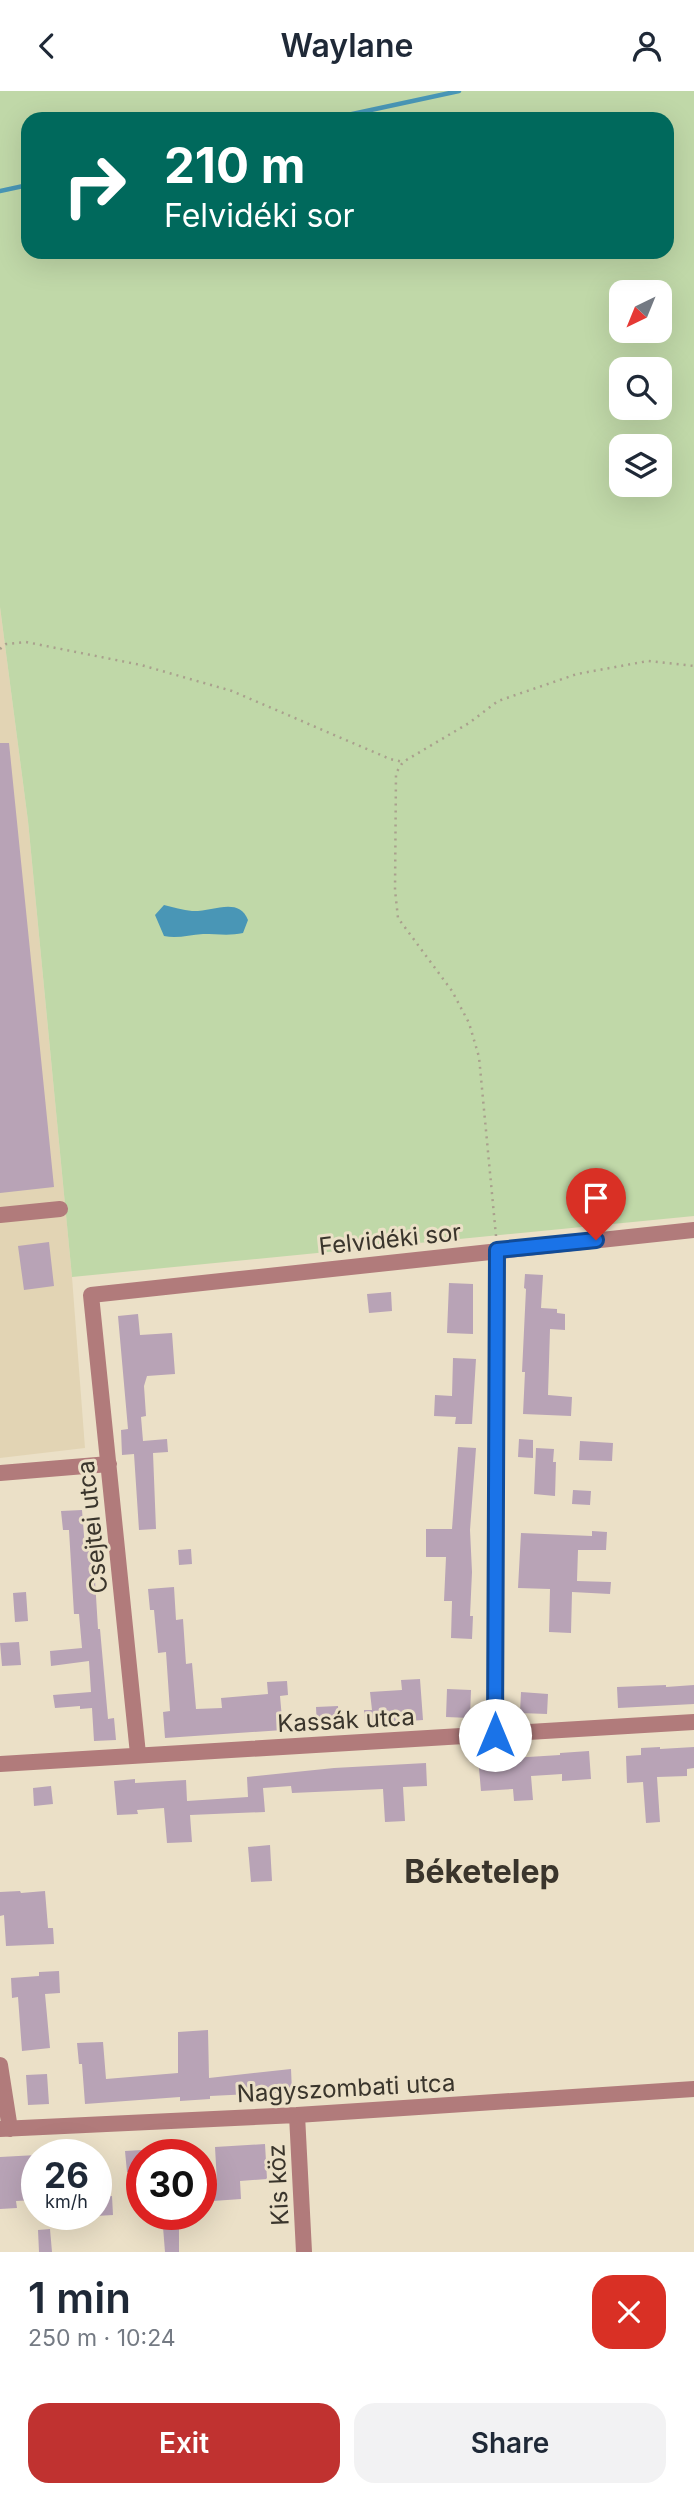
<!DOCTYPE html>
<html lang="en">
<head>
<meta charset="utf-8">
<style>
	body { margin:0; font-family:Inter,sans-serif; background:#f2f2f3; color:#1f2937; height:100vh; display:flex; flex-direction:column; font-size:26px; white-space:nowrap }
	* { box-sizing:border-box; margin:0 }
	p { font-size:23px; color:#747a83 }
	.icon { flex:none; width:38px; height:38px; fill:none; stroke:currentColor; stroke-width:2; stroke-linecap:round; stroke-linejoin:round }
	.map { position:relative; height:2161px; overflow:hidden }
	.sheet { display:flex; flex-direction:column; background:#fff; flex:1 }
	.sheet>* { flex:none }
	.guide { position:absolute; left:21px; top:21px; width:653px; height:147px; border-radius:21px; box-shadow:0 7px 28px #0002; background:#00695c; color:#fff; overflow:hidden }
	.needle { width:46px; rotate:223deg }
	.tools { position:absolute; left:609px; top:189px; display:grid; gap:14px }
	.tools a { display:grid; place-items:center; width:63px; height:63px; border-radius:14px; background:#fff; box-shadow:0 7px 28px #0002; font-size:35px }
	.speed { position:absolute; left:21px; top:2048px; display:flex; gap:14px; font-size:35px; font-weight:700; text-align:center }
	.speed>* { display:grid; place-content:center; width:91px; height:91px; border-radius:50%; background:#fff; box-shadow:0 7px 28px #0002; line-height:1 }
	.speed small { font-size:18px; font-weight:400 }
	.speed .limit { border:10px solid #d22; background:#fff; color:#111 }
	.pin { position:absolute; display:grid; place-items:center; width:60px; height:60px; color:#fff; margin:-72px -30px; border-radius:50% 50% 50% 0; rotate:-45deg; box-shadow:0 0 7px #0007 }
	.pin .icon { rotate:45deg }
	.me { position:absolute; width:77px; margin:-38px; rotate:0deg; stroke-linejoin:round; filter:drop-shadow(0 0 5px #0008) }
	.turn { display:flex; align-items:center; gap:24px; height:147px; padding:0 28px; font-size:32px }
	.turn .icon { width:91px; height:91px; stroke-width:2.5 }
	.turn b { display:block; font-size:49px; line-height:60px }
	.round { display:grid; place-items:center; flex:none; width:74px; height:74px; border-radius:21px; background:#f2f2f3 }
	.headline { display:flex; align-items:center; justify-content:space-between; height:119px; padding:0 28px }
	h1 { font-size:42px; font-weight:600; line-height:52px }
	.cta { display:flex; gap:14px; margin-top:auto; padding:14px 28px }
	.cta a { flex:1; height:80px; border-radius:21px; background:#c03230; color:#fff; font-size:28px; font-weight:600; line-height:80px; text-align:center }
	.cta a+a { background:#f2f2f3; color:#1f2937 }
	header { display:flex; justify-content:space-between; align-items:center; height:91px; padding:0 28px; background:#fff; font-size:32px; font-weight:600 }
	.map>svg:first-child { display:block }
</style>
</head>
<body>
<header><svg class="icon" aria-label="back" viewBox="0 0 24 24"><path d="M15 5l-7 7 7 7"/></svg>Waylane<svg class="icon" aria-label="person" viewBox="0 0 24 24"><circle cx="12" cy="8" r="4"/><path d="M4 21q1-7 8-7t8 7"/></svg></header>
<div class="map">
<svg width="694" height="2161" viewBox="0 0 694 2161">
	<rect width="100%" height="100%" fill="#ebe0c7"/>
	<path fill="#e2d4b4" d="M0 516 28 730 72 1186 85 1357 0 1367Z"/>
	<path fill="#c0d8a8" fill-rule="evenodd" d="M0 0H694V1125L72 1186 28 730 0 516ZM28 28H667V161H28ZM621 201H660V240H621ZM621 278H660V317H621ZM621 355H660V394H621Z"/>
	<path fill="#4996b6" d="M164 814C173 816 183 819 192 820 212 821 239 805 248 829L243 842C230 845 217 843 203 843 189 844 177 848 164 845L155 824Z"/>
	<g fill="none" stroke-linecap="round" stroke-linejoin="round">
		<path stroke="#4996b6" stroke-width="4.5" d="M329 28 459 0
			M0 100 28 94"/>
	</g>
	<path fill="#b8a3b6" d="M0 652H9L54 1096 0 1102Z
		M49 1151 54 1195 24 1199 18 1155Z
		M525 1183 543 1184 541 1217 557 1218V1222L565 1223V1239L550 1238 548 1304 572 1306 571 1325 523 1323 525 1281H522L526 1198 524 1197Z
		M449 1192 473 1193V1243L447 1242Z
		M391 1201 392 1220 369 1222 367 1203Z
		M138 1223 140 1244 172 1242 175 1283 147 1285 144 1295 146 1325 141 1326 143 1350 167 1348 168 1361 153 1362 156 1438 139 1439 134 1363 122 1364 121 1339 128 1338 118 1225Z
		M453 1267 476 1268 472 1333H455L456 1326 434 1325 435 1304 452 1305Z
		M519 1348 533 1349V1367L518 1366Z
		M580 1350 613 1352 612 1370 579 1369Z
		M458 1356 476 1357 470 1439 472 1481 470 1525H473L472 1548 451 1547 452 1510H444L446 1466H426V1438H452Z
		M536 1357 554 1358 553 1371H556L555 1405 534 1403Z
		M573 1399 591 1400 590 1414 572 1413Z
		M82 1419 85 1457 93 1456 98 1538H100L108 1628 114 1627 116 1649 94 1650 92 1617 80 1618V1615L55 1617 53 1604 91 1601 89 1570 51 1575 50 1560 82 1557 79 1523H74L69 1439H63L61 1420Z
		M592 1440 607 1441 606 1459H578L577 1490 611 1491 610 1503 572 1501 571 1542 549 1541 550 1498 518 1497 521 1442 592 1445Z
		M191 1458 192 1473 179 1474 178 1459Z
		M174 1496 176 1529 183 1528 186 1573 192 1572 196 1618 222 1617 221 1607 268 1603 267 1591 287 1590 288 1604 280 1605 283 1639 165 1647 163 1621 170 1620 166 1561 158 1562 154 1519H150L148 1498Z
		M26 1501 28 1530 15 1531 13 1502Z
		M19 1551 21 1574 2 1575 0 1552Z
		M420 1588 423 1629 365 1633 364 1619H372L370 1601 402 1599 401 1589Z
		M666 1594V1596L694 1594V1613L618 1617 617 1596Z
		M447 1598 471 1599 470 1627 446 1626Z
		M521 1601 548 1603 547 1623 520 1622Z
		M338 1615 339 1636 317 1637 316 1616Z
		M660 1656V1658L694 1656V1677L687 1678V1685L657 1686 660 1731 646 1732 643 1691 627 1692 626 1665 641 1664V1657Z
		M589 1660 591 1688 562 1690V1683L531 1685 533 1709 514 1710 513 1698 481 1700 478 1666 497 1665V1668L560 1664V1662Z
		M426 1672 427 1695 403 1696 405 1730 385 1731 383 1698 292 1702 291 1695 263 1697 265 1721 190 1724 192 1751 167 1752 164 1717 137 1719 138 1723 117 1724 114 1690 135 1688V1692L186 1689 187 1710 248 1706 247 1686 334 1677Z
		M51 1695 53 1713 34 1715 33 1697Z
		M270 1754 272 1790 251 1791 248 1756Z
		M20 1800 21 1802 45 1800 48 1837H53L54 1853 6 1855 4 1824 0 1825V1801Z
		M59 1880 60 1902 45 1903 50 1957 22 1960 18 1906 12 1907 11 1887 39 1885V1881Z
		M208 1939 209 1987 291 1978 292 2001 210 2005V2008L180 2010V2006L85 2013 82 1973H79L77 1952 103 1951 106 1988 178 1982V1941Z
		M47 1983 49 2013 28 2014 26 1984Z
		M265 2053 267 2088 240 2090 241 2108 213 2110 212 2093 217 2092 215 2056Z
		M142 2059V2080L127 2081 125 2060Z
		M37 2064V2109L16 2110 17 2117 0 2118V2066Z
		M112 2105 113 2124 96 2125V2106Z
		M179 2135V2161H165L163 2136Z
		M50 2138 52 2161H39L38 2139Z"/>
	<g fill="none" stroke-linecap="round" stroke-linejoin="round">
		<path stroke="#a9a08d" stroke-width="2.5" stroke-dasharray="2 5" stroke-linecap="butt" d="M0 558 6 553 26 551 141 574 232 600 390 668 403 671
			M496 1145 479 966 469 932 452 900 398 827 395 799 396 682 403 671 469 632 498 610 577 583 648 570 694 575"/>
		<path stroke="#b17b7b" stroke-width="16" d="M0 1124 60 1118
			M0 1382 109 1373
			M495 1644 497 1159
			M138 1663 91 1204 694 1139
			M0 1673 694 1631
			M0 1974 10 2038
			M297 2024 304 2161
			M0 2038 297 2024 694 1998"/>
	</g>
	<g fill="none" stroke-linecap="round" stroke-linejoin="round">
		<g stroke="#114b97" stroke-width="18">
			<path id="route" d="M495 1644 497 1159 596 1149"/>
		</g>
		<use href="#route" stroke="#1a73e8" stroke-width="12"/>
	</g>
	<g text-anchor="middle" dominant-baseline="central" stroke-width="6" stroke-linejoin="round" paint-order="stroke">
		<g font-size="24" fill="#3a352c" stroke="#ebe0c7">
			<text transform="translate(390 1148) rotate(-6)">Felvidéki sor</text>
			<text transform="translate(92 1436) rotate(-96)">Csejtei utca</text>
			<text transform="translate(346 1629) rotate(-3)">Kassák utca</text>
			<text transform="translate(346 1997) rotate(-3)">Nagyszombati utca</text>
			<text transform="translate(278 2094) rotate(-93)">Kis köz</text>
		</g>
		<g font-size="32" font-weight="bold" fill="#3a352c" stroke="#ebe0c7">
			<text x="482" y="1780">Béketelep</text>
		</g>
	</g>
</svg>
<div class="tools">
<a><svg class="needle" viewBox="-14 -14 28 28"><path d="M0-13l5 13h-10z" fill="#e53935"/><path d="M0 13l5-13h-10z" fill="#747a83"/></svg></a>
<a><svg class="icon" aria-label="search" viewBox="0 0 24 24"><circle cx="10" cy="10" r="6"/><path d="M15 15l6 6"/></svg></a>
<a><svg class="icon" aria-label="layers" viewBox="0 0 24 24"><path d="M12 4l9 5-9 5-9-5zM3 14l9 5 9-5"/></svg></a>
</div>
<div class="speed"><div>26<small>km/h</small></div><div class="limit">30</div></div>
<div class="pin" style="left:596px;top:1149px;background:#d93025"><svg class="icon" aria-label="arrive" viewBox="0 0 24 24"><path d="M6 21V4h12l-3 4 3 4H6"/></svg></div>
<svg class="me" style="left:495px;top:1644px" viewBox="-20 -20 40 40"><circle r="19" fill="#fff"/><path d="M0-13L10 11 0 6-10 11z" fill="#1a73e8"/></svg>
<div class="guide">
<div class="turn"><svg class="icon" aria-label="right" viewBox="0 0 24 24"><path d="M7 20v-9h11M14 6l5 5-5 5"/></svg><div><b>210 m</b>Felvidéki sor</div></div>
</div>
</div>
<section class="sheet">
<div class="headline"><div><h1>1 min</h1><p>250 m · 10:24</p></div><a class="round" style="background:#d93025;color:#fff"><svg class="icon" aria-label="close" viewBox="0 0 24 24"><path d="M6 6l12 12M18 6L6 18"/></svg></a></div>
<div class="cta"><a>Exit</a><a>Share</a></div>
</section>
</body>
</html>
